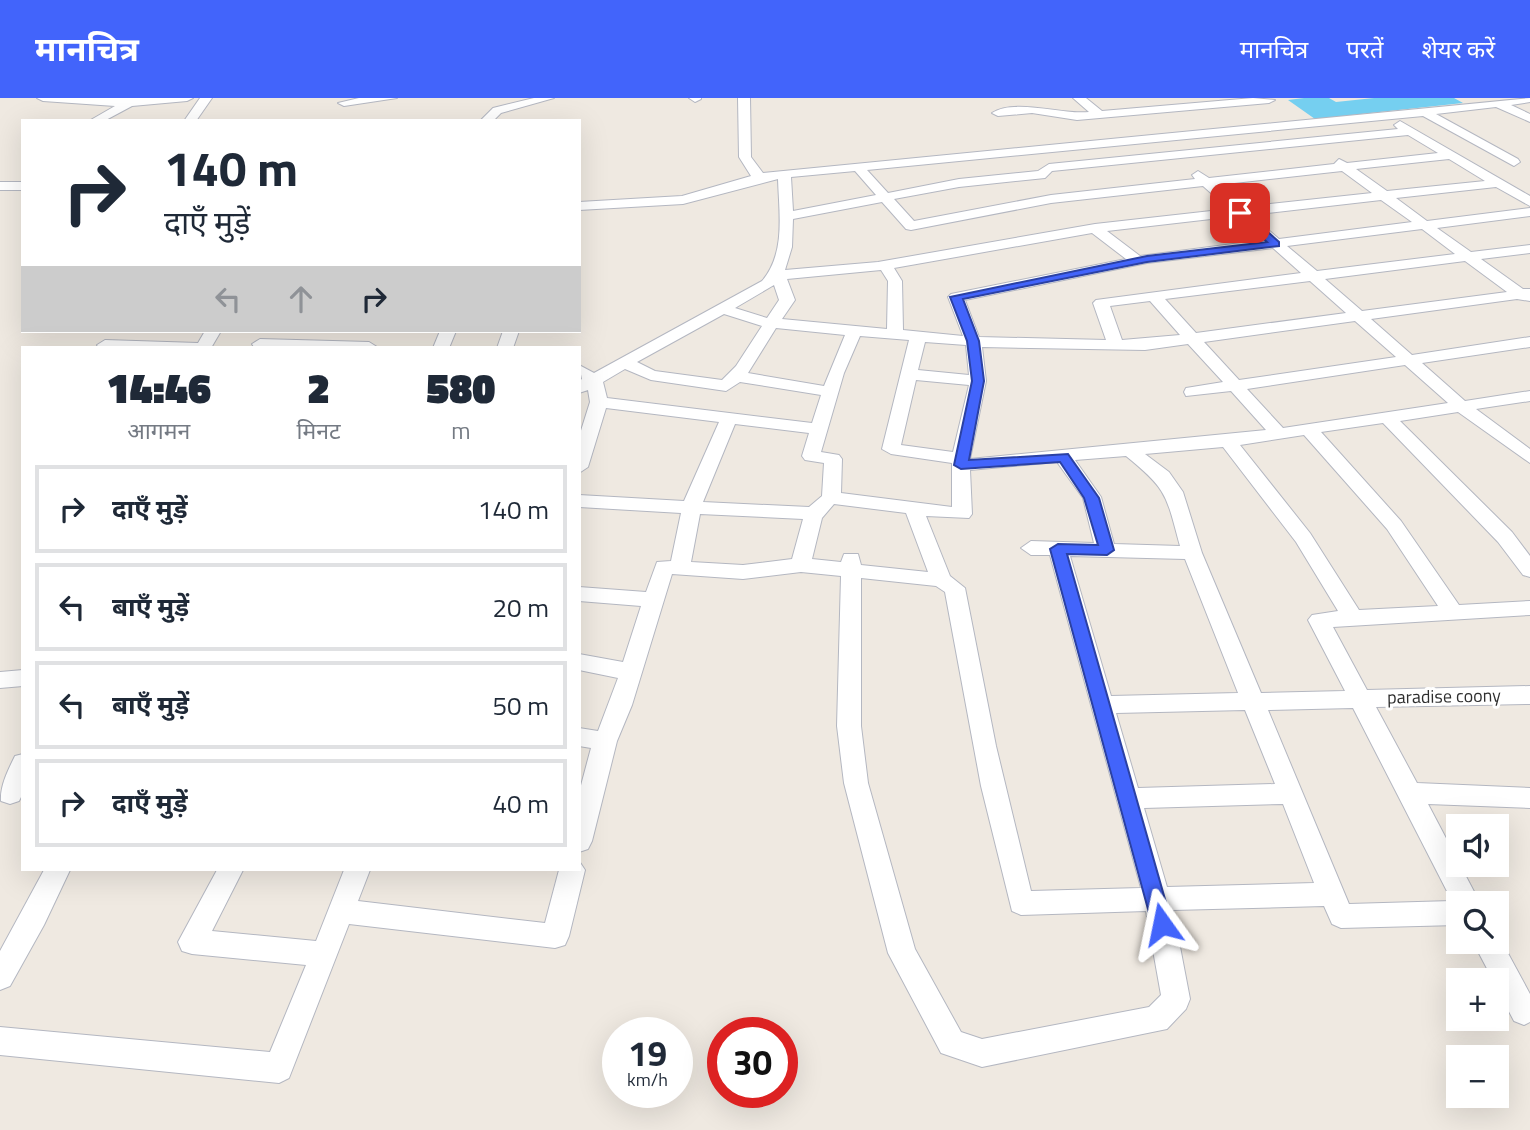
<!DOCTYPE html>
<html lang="hi">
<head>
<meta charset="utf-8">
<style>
	body { margin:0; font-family:"Titillium Web","Noto Sans Devanagari",sans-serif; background:#f2f2f3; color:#1f2937; height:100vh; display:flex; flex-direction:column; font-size:26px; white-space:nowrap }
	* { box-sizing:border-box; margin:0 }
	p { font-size:23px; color:#747a83 }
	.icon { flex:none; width:38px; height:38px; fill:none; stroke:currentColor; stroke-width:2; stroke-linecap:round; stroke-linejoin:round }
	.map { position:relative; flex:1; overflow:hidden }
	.side { position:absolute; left:21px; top:248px; width:560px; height:525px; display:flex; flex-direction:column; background:#fff; border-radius:0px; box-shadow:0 7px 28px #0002 }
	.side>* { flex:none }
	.banner { position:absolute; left:21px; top:21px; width:560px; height:214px; border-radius:0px; box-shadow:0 7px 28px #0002; background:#fff; color:#1f2937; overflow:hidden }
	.fabs { position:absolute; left:1446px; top:716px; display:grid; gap:14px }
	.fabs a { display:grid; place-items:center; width:63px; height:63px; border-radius:0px; background:#fff; box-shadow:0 7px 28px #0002; font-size:35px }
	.speed { position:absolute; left:602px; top:919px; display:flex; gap:14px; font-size:35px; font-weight:700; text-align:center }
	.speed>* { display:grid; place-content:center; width:91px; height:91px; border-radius:50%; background:#fff; box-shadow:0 7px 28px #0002; line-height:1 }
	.speed small { font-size:18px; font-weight:400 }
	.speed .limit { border:10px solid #d22; background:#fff; color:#111 }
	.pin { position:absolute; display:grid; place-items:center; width:60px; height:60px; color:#fff; margin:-30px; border-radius:14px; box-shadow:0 4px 10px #0006 }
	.me { position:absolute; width:77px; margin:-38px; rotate:348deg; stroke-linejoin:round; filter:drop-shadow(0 0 5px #0008) }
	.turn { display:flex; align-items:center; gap:24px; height:147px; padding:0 28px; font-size:32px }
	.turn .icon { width:91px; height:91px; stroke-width:2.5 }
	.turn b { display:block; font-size:49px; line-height:60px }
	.lanes { display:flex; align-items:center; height:66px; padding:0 28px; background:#0003; justify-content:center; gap:35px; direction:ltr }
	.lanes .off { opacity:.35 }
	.eta { display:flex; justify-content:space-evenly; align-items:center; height:119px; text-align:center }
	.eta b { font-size:42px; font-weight:800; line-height:49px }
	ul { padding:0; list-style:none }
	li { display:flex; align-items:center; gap:21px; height:88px; margin:0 14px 10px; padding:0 14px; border:4px solid #e0e1e3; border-radius:0px }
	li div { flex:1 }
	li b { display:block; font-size:26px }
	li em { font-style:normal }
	header { display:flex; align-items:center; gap:42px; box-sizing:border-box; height:98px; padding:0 35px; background:#4264fb; color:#fff }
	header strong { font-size:33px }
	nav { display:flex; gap:38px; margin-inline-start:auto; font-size:24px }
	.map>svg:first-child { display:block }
</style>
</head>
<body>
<header>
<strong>मानचित्र</strong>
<nav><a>मानचित्र</a><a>परतें</a><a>शेयर करें</a></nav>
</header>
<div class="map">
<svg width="1530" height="1032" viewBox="0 0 1530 1032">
	<rect width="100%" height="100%" fill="#efe9e1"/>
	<path fill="#75cff0" d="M1304 0H1329L1336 4 1374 0H1454L1463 5 1315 21 1288 2Z"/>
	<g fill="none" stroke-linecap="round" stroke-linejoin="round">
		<g stroke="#b4b7c1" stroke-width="2">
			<path id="street" d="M37 0H193L187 3 132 8 104 23H89L115 8 43 3Z
				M200 0H212L196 23H184Z
				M359 0H397L344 8 338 5Z
				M534 0H554L501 15 493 23H480L493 10Z
				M689 0H701V1L695 4Z
				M738 0H750L751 59 763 75 1530 0V4L1511 7 1530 16V24L1496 9 1436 16 1518 61 1520 64 1514 68 1423 18 867 72 888 95 959 81 1038 73 1049 66 1398 31 1394 27 1400 23 1530 98V108L1496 89 1396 100 1427 123 1530 110V118L1437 130 1471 154 1530 147V155L1481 161 1523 191H1530V203L1517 201 1371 221 1412 257 1530 239V249L1422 265 1465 303 1530 293V303L1476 311 1530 351V365L1458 314 1400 323 1512 434 1530 458V479L1523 477 1498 444 1383 325 1321 334 1401 423 1459 507 1530 503V517L1333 529 1367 592 1530 588V606L1376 609 1417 685 1530 690V710L1428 706 1480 805H1458V827L1341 830 1332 826 1324 808 1173 812 1190 901 1186 911 1167 931 982 969 941 955 888 855 844 685 837 628 841 478 801 474 743 481 672 476 632 607 617 643 592 743 588 751 579 754V695L591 650 579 648V630L598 633 618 580 579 572V556L623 564 641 508 579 503V489L646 494 657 464 671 463 681 415 579 409V397L684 403 719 324 606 310 588 369 579 375V339L590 304 588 292 579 295V283L582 281 579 267 594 275 762 183C786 155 779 115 778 81L683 106 579 112V104L682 98 751 78 739 59ZM1408 37 1438 55 1347 65 1339 61 1334 66 1209 80 1198 73 1192 77 1195 81 1051 97 914 123 894 101 959 89 1045 80 1052 73ZM1449 61 1485 83 1387 93 1356 71ZM855 73 876 97 793 113 791 79ZM1342 73 1372 95 1243 109 1217 87ZM1203 88 1229 111 1095 126 878 164 785 172 792 149 793 121 882 104 906 131 911 132 1051 105ZM1381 102 1412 124 1279 141 1251 117ZM1237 118 1264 142 1140 158 1107 133ZM1422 131 1455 156 1317 173 1287 148ZM1092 135 1126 161 951 196 948 199 963 238 903 232 902 183 894 170ZM1273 150 1301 175 1096 202 1093 205 1106 242 979 239 965 202 1147 165ZM1465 163 1507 194 1362 213 1325 181ZM881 172 888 183 887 231 782 221 795 202 787 181ZM1310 183 1346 215 1196 235 1165 201ZM774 187 779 202 767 220 735 210ZM1150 203 1180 237 1122 242 1110 208ZM724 216 762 228 736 268 722 282 655 273 637 264ZM1355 223 1396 259 1239 282 1204 244ZM776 230 845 237 824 288 748 275ZM860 238 909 242 882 351 891 356 952 365V409L841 395 842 361 839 357 821 354 844 275ZM925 244 966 247 969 277 918 272ZM1188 246 1223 284 1186 290 1184 294 1186 298 1231 293 1266 332 970 361 986 283 982 249 1145 252ZM1405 267 1448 305 1283 330 1247 291ZM625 271 651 282 726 293 740 284 821 297 812 325 607 300 603 284ZM916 282 969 287 953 354 901 347ZM735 326 809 335 802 358 805 362 824 365 822 398 809 409 703 404ZM1304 337 1387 431 1438 508 1359 512 1310 435 1240 347ZM1223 349 1296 444 1338 513 1312 517 1308 522 1345 593 1261 595 1202 455 1183 394 1169 374 1145 356ZM1126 358C1168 392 1166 397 1180 448L1114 446 1101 399 1075 362ZM1057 364 1083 400 1094 445 1031 443 1021 450 1031 457H1050L1141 790 1031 793 996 648 965 490 950 478 926 418 969 420 972 416 970 372ZM834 406 906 415 928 474 861 467 858 456H844L841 464 812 461 822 420ZM700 416 803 421 792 461 743 467 691 464ZM1070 458 1185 461 1238 595 1111 598ZM861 480 936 488 945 494 981 688 1012 813 1021 817 1146 813 1161 897 1149 909 982 941 961 934 915 851 868 685 861 628ZM1353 610 1452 803 1349 806 1268 612ZM1245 612 1275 686 1138 690 1116 615ZM1283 706 1314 785 1167 789 1144 710Z
				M1073 0H1086L1102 13 1253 0 1275 2 1269 5 1077 22 1032 15 998 18 992 15C1015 0 1062 17 1089 14Z
				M0 84H23V92H0Z
				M205 233H221L211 250H99L97 247 105 242 198 245Z
				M440 233H456L449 250H433Z
				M503 233H519L513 250H497Z
				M260 241 369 244 377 249H254L252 246Z
				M23 572V588L0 590V574Z
				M23 656V695L19 703 10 706 1 703C0 688 8 672 15 658Z
				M579 763 585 772 569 838 565 847 555 850 349 826 289 980 279 985 0 957V929L270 954 306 867 192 856 182 853 178 844 217 772H243L212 833 316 843 344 772H370L358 803 545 825 559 772H579Z
				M44 772H70L44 827 10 888 0 892V853Z
				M1497 835 1530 896V924L1524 927 1514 923 1496 889V882H1493L1473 844H1496Z"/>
		</g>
		<use href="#street" fill="#fff" fill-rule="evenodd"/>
	</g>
	<path fill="#4264fb" stroke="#2b41a3" stroke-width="2" d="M1237 112H1244L1279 144V148L1147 164 963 201 979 243 984 283 969 362 1068 356 1099 400 1114 452 1107 457 1067 456 1172 826 1169 832 1162 835 1155 832 1152 826 1050 451 1058 446 1098 447 1084 400 1060 364 961 371 954 367 972 283 967 243 950 199 1147 158 1267 144 1237 117Z"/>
	<g text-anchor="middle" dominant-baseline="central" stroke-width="6" stroke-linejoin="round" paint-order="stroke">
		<g font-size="18" fill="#2e2e2e" stroke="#fff">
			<text transform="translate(1444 598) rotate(-1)">paradise coony</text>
		</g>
	</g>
</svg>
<div class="fabs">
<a><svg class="icon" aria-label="sound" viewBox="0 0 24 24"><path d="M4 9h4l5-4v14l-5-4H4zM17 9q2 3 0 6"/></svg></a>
<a><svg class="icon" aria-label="search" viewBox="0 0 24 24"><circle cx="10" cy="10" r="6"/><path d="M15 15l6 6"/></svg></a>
<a>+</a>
<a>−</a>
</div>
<div class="speed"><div>19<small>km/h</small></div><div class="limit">30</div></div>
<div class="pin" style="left:1240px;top:115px;background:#d93025"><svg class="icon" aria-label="arrive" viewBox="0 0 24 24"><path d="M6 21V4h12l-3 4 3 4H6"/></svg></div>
<svg class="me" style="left:1162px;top:826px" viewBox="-20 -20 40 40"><path d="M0-17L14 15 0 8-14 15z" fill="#4264fb" stroke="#fff" stroke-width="4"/></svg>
<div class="banner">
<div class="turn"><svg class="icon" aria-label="right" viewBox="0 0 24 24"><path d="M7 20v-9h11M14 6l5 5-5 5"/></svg><div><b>140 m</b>दाएँ मुड़ें</div></div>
<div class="lanes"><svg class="icon off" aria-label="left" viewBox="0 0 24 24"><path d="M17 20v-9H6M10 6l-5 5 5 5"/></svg><svg class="icon off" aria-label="ahead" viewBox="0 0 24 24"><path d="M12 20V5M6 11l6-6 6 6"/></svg><svg class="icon" aria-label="right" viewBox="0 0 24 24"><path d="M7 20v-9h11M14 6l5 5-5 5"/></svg></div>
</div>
<section class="side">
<div class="eta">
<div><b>14:46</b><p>आगमन</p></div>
<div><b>2</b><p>मिनट</p></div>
<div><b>580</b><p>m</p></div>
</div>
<ul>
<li><svg class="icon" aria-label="right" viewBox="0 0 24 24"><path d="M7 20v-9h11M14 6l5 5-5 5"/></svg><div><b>दाएँ मुड़ें</b></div><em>140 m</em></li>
<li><svg class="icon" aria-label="left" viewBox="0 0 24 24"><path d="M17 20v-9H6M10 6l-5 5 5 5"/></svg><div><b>बाएँ मुड़ें</b></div><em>20 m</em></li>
<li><svg class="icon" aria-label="left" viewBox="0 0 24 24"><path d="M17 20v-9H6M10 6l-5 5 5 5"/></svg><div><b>बाएँ मुड़ें</b></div><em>50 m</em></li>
<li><svg class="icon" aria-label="right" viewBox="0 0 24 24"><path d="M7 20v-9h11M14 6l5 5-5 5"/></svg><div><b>दाएँ मुड़ें</b></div><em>40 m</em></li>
</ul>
</section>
</div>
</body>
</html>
